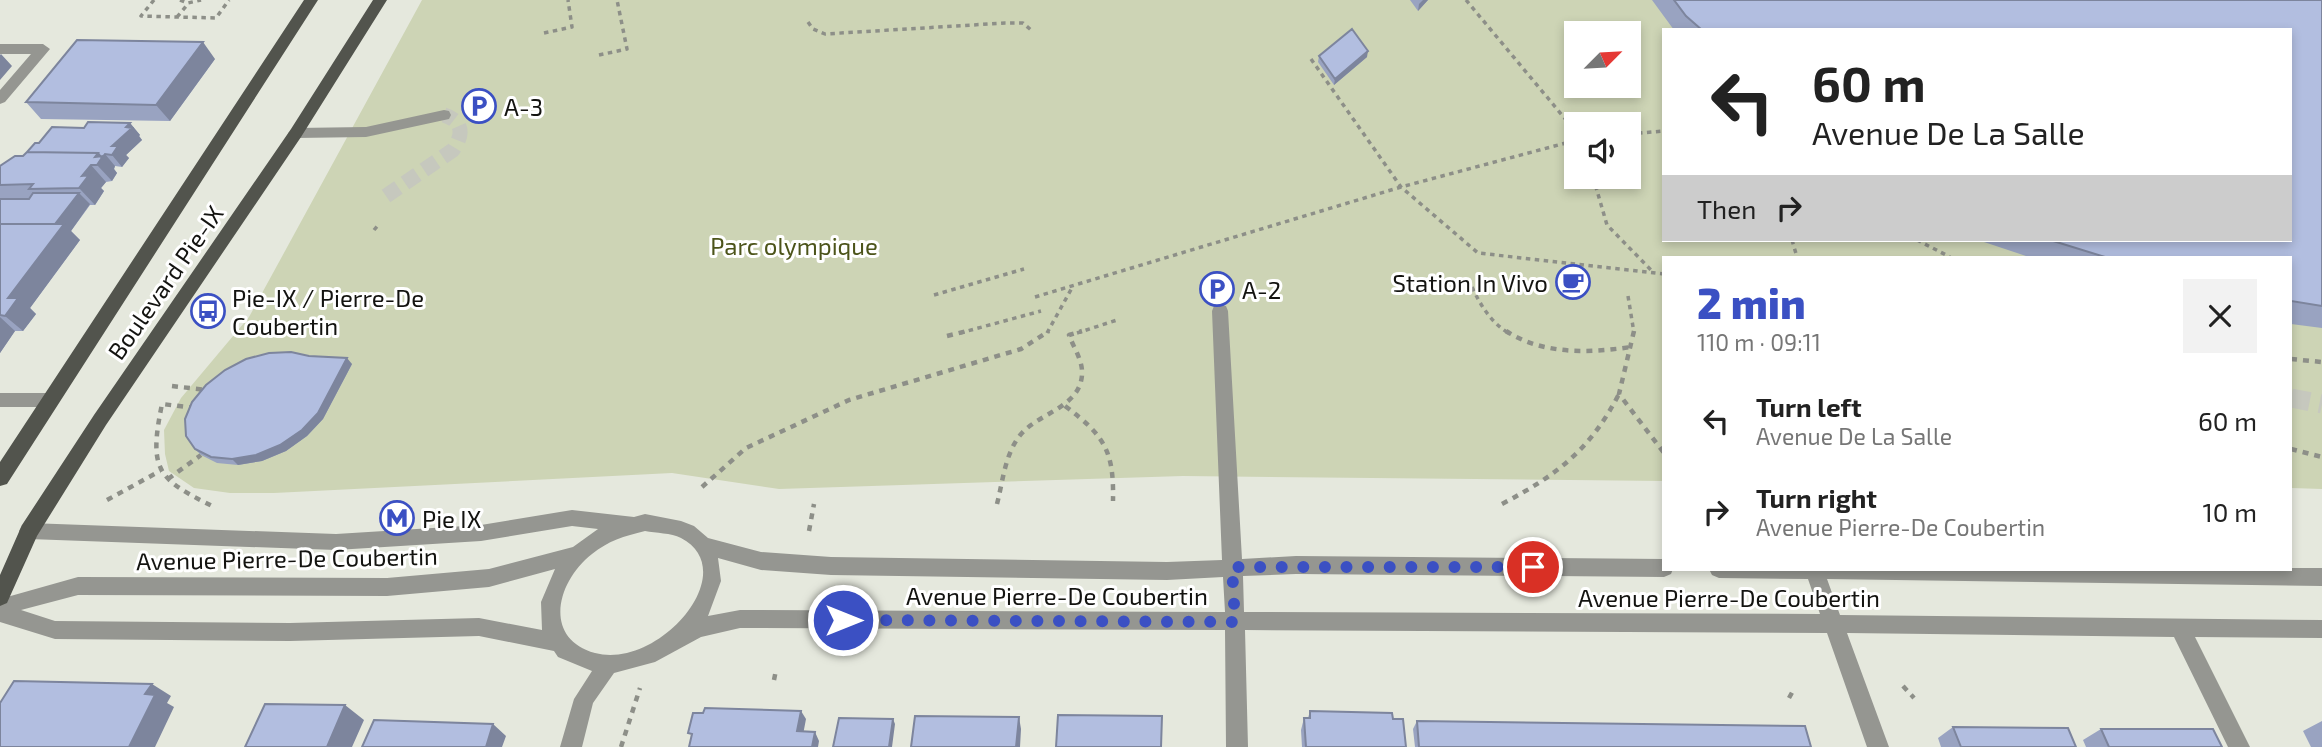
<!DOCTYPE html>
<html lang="en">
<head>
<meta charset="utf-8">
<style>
	body { margin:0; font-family:"Exo 2",sans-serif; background:#f2f2f2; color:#222; height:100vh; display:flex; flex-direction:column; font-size:26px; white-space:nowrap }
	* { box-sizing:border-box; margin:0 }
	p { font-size:23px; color:#767676 }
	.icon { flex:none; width:38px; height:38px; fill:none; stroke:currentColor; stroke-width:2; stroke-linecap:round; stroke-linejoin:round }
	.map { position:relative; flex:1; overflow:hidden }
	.drawer { position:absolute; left:1662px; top:256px; width:630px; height:315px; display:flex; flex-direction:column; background:#fff; border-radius:0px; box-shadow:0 4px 10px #0003 }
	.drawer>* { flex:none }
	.banner { position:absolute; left:1662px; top:28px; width:630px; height:214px; border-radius:0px; box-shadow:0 4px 10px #0003; background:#fff; color:#222; overflow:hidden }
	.needle { width:46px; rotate:66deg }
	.fabs { position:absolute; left:1564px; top:21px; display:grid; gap:14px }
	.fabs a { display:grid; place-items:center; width:77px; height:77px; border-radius:0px; background:#fff; box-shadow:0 4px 10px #0003; font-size:35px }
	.pin { position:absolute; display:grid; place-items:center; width:60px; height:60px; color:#fff; margin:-30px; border:4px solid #fff; border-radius:50%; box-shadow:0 2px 7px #0007 }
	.me { position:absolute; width:77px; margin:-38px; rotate:90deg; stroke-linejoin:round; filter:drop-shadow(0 0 5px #0008) }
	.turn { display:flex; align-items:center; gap:24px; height:147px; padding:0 35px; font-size:32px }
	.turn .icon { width:91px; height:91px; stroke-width:2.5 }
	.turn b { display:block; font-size:49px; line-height:60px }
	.then { display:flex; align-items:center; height:66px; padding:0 35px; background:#0003; gap:14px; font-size:26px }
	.round { display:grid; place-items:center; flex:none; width:74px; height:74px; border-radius:0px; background:#f2f2f2 }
	.head { display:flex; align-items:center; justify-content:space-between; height:119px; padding:0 35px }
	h1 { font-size:42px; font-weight:800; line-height:52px; color:#3b50c3 }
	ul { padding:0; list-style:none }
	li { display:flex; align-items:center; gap:21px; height:91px; padding:0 35px }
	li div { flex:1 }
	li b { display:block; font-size:26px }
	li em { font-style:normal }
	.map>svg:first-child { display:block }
</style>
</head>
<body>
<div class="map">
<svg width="2322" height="747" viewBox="0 0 2322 747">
	<rect width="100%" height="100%" fill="#e5e8dd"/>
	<path fill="#cdd4b5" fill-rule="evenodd" d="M422 0H2322V489L2291 488V257H1664V481L1183 476 779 489 672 473 274 493H230L194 488 169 471 165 454 164 430 181 398 249 317ZM1664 30H2291V240H1664ZM1577 33H1629V86H1577ZM1577 124H1629V177H1577Z"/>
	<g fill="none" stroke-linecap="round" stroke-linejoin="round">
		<path stroke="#c6c8be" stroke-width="15" stroke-dasharray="15 8" stroke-linecap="butt" d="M386 196 453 150C464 134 463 121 444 115"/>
		<path stroke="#c6c8be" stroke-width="19" stroke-dasharray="19 10" stroke-linecap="butt" d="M2291 398 2322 404"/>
		<path stroke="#8d8f88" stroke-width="3.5" stroke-dasharray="4.5 4.5" stroke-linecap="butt" d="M154 0 141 16 216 18 229 0
			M180 0 188 3 201 0
			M1466 0 1577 133
			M177 17 188 4
			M808 22 813 29 825 34 1005 23H1023L1031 30
			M544 33 572 27 568 0
			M599 55 627 49 617 0
			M1311 59 1401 187 1478 253 1664 274
			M1629 134 1664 131
			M1593 177 1607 225 1652 271
			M374 230 379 224
			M1792 240 1797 257
			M1917 240 1950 257
			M1472 287C1481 306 1490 321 1508 333
			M934 295 1024 269
			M1628 296 1634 333
			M1035 297 1401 187 1577 140
			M960 333 1041 311
			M1047 333 1073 286
			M1077 333 1117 320"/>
		<path stroke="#8d8f88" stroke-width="4.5" stroke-dasharray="6 6" stroke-linecap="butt" d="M1506 331C1543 355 1589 353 1631 347
			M1634 331 1619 394 1664 453
			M947 336 967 331
			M2291 359 2322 362
			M172 386 207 390
			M1065 406C1105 436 1114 451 1113 501
			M195 408 162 404C148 472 158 479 216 508
			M2291 449 2322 457
			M168 479 201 455
			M702 487 746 448 849 400 1021 349 1049 331
			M107 500 160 471
			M997 504C1003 481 1005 452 1022 433 1041 412 1084 406 1082 370 1081 358 1073 346 1069 335L1082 331
			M1502 504C1557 475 1590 450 1619 394
			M809 531 814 504
			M774 680 776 670
			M1903 686 1914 698
			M1789 698 1794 689
			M621 747 640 688"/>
		<path fill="#959691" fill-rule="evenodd" d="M0 44H43L50 49 5 102 0 104V90L31 54H0Z
			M444 110 449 111 451 115 449 119 366 137 296 138 288 133 296 128 366 127Z
			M1220 305 1226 306 1228 311 1242 559 1296 556 1664 559V569H1673L1671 574 1664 577 1296 574 1243 576 1244 612 1820 614 1808 579 1719 578 1712 575 1709 569 2322 568V586L1827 579 1840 615 2322 620V638L2195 637 2250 747H2228L2174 637 1847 633 1889 747H1867L1827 633 1245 630 1248 747H1226L1225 630 740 628 701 637 655 662 614 673 593 703 582 747H560L574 699 592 671 558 657 554 651 479 636 290 641 55 639 0 622V599L78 577 387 578 489 569 573 547 598 529 572 526 481 541 336 550 29 539 22 537 19 531 22 525 29 523 336 534 481 525 572 510 634 517 645 514 681 521 694 526 708 538 761 552 831 557 1167 562 1222 560 1212 311 1214 306ZM645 531C656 533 671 533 681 538 744 571 659 670 595 653 542 638 557 581 592 554 608 541 624 536 645 531ZM718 558 761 570 831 575 1167 580 1223 577 1225 612 740 610 708 616 721 581ZM555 569 541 602 542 630 479 618 290 623 55 621 21 610 78 595 387 596 489 587Z
			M0 393H50L56 395 59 400 56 405 50 407H0Z"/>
		<path fill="#52544d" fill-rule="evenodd" d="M304 0H318L7 484 0 486V462Z
			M373 0H387L301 137 106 425 37 536 7 603 0 606V575L22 525 94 415 291 129Z"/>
	</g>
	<path fill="#99a3c1" d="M1410 0H1428L1418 11Z
		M1652 0H2322V328L2291 324V257H2029L1978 240H2291V30H1674Z
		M1319 56 1367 57 1334 85 1318 62Z
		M215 59 170 121 41 119 26 102Z
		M130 123 140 135 139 136 142 140 126 155 129 158 122 167 115 166 114 169 117 173 112 181 106 182 101 188 104 191 95 205H90L71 231 80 240 30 308 36 314 23 331H15L0 353V166L23 156 39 143 84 128Z
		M309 356 352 364 323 419 307 436 286 451 262 461 238 465 217 463 201 455 195 449Z
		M1310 711 1393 719 1406 747H1302L1301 730 1304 718H1308Z
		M1417 721 1811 747H1415L1413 729Z
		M2322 721V747H2311L2303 731Z
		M1953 727 2076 747H1941L1938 738Z
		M2101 729 2222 747H2086L2083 740Z"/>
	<path fill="#7d859d" d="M1423 0H1428L1418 11 1419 4Z
		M203 42 215 59 170 121 156 105Z
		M1368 51 1367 57 1334 85 1335 79Z
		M1 54 12 66 0 80V55Z
		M130 123 140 135 139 136 142 140 126 155 129 158 122 167 112 155V146Z
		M98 153 105 154 115 166 114 169 117 173 112 181 97 165 95 157Z
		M91 165 106 182 101 188 104 191 95 205 79 188 82 176Z
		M79 193 90 204 71 231 80 240 30 308 36 314 23 331 5 316 8 298 52 228Z
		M0 317 15 331 0 353Z
		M347 358 352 364 323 419 307 436 286 451 262 461 238 465 232 459Z
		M152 684 171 696 167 703 174 707 155 747H129L145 694Z
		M345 705 364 720 352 747H327Z
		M801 711 806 719 802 740 797 731Z
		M1019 717 1021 729 1020 747H1016Z
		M893 719 895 724 892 747H889Z
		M493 724 506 736 502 747H486Z
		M815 732 819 741 818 747H812Z"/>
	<path fill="#b2bee0" stroke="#7d859d" stroke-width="2" d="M1674 0H2322V306L2291 301V257H2105L2050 240H2291V30H1702L1686 16Z
		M1352 29 1368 51 1335 79 1319 56Z
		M77 40 203 42 156 105 26 102Z
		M88 122 130 123 126 127 132 128 112 146H118L112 155 105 154 102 158 103 156 101 157 98 153 27 152 35 143H39L52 127 84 128Z
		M27 152 98 153 95 157 103 156 97 165H91L82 176 89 175 79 188 29 189 33 184 0 185V166L15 156H23Z
		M33 193H79L55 224H0V199H29Z
		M0 224H64L8 298H18L5 316 0 315Z
		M291 352 309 356 347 358 318 413 302 430 280 445 256 455 232 459 211 457 195 449 186 436 185 419 192 402 206 385 225 370 246 359 269 353Z
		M14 681 152 684 145 694 155 695 129 747H0V703Z
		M265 704 345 705 327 747H245Z
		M705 708 801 711 797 731 815 732 812 747H689L692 734 688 733 693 713H703Z
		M1310 711 1392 713 1393 719H1403L1406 747H1306L1304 718H1310Z
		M1058 715 1162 716 1161 747H1056Z
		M915 716 1019 717 1016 747H911Z
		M839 718 893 719 889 747H833Z
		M374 720 493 724 486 747H362Z
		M1417 721 1805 726 1811 747H1419Z
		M1953 727 2068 728 2076 747H1961Z
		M2101 729H2213L2222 747H2109Z"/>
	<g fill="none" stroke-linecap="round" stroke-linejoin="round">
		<path stroke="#3b50c3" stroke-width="12" stroke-dasharray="0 21.6" d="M843 620 1235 622 1232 567H1533"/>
	</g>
	<defs>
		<g id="parking-ring" transform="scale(1.75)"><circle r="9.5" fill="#fff" stroke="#3b50c3" stroke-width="1.5"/><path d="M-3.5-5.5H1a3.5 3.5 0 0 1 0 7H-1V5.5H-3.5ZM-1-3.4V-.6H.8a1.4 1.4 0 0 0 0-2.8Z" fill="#3b50c3"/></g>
		<g id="cafe-ring" transform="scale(1.75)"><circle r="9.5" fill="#fff" stroke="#3b50c3" stroke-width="1.5"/><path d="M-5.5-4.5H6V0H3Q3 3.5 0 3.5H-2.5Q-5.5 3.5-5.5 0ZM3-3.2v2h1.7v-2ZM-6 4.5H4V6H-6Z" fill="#3b50c3"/></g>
		<g id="bus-ring" transform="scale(1.75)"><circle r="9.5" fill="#fff" stroke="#3b50c3" stroke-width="1.5"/><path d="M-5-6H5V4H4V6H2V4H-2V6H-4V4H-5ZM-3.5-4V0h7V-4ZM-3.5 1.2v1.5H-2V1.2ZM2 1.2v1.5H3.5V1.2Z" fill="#3b50c3"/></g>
		<g id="metro-ring" transform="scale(1.75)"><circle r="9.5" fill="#fff" stroke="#3b50c3" stroke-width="1.5"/><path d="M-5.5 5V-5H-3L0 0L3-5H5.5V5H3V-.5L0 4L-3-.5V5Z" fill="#3b50c3"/></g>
	</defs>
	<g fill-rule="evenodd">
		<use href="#parking-ring" x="479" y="106"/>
		<use href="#cafe-ring" x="1573" y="282"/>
		<use href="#parking-ring" x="1217" y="289"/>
		<use href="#bus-ring" x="208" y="311"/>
		<use href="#metro-ring" x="397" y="518"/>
	</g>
	<g text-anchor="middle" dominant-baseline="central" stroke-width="6" stroke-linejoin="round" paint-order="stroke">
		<g font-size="24" fill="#131310" stroke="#fff" text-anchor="start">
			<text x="504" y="106">A-3</text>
			<text x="1548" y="282" text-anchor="end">Station In Vivo</text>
			<text x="1242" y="289">A-2</text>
			<text x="232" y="297">Pie-IX / Pierre-De<tspan x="232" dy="28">Coubertin</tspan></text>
			<text x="422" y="518">Pie IX</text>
		</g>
		<g font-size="24" fill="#4c541a" stroke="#fff">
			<text x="794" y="245">Parc olympique</text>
		</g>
		<g font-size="24" fill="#131310" stroke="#fff">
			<text transform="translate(165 282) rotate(-55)">Boulevard Pie-IX</text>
			<text transform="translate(287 558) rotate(-1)">Avenue Pierre-De Coubertin</text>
			<text x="1057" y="595">Avenue Pierre-De Coubertin</text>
			<text x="1729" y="597">Avenue Pierre-De Coubertin</text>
		</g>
	</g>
</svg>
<div class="fabs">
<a><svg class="needle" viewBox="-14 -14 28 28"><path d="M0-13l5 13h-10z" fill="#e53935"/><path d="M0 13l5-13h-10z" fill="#767676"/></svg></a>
<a><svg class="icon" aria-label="sound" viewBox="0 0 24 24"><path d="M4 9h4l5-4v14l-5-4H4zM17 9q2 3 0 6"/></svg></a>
</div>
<div class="pin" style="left:1533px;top:567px;background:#d93025"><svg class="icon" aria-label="arrive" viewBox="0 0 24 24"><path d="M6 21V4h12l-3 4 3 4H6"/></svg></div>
<svg class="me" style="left:843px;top:620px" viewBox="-20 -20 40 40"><circle r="17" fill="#3b50c3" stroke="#fff" stroke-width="3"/><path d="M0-11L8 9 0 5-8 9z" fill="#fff"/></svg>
<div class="banner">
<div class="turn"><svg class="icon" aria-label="left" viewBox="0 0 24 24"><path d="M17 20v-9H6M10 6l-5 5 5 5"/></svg><div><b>60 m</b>Avenue De La Salle</div></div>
<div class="then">Then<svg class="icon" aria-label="right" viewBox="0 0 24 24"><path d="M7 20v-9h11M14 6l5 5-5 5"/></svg></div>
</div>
<section class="drawer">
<div class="head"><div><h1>2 min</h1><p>110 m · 09:11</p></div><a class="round"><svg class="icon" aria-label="close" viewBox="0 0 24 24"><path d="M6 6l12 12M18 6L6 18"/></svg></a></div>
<ul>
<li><svg class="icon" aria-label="left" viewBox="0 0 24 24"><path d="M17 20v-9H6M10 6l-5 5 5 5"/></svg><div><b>Turn left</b><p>Avenue De La Salle</p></div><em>60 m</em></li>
<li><svg class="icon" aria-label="right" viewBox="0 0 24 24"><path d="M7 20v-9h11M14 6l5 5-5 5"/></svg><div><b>Turn right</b><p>Avenue Pierre-De Coubertin</p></div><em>10 m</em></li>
</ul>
</section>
</div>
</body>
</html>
